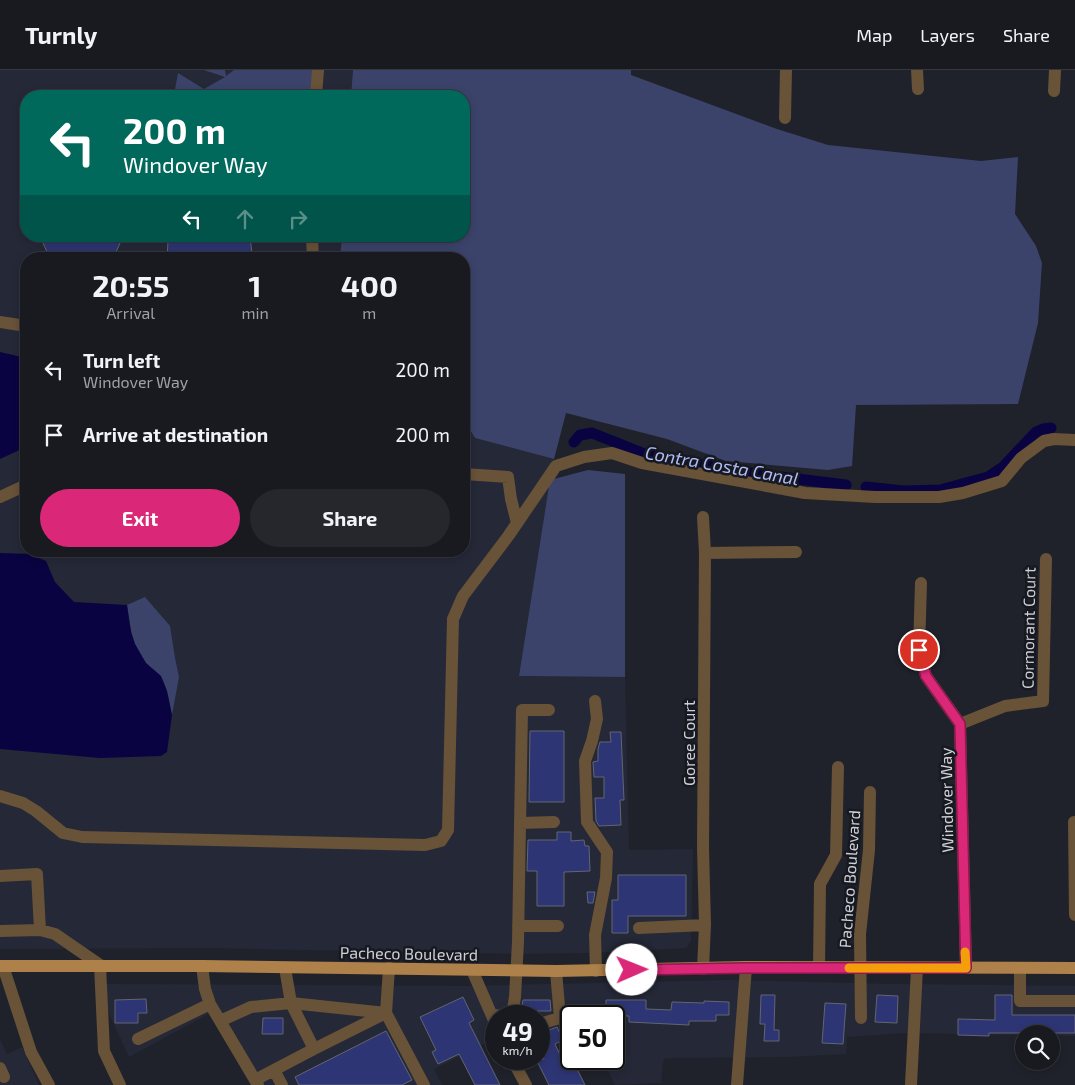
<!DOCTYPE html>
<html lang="en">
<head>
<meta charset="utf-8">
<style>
	body { margin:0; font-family:"Exo 2",sans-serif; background:#25272d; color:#f1f3f6; height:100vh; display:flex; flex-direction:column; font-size:19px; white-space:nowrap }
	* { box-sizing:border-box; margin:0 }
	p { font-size:16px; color:#9fa1a5 }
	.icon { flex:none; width:28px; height:28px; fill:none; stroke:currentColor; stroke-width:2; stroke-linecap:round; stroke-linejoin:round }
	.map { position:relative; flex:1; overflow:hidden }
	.panel { position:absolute; left:20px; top:182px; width:450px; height:305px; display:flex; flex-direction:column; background:#181a20; border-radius:20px; box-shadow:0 2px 8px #0003,0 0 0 1px #36383e }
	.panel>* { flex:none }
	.guide { position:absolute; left:20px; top:20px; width:450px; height:152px; border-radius:20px; box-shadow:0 2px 8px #0003,0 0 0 1px #36383e; background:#00695c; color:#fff; overflow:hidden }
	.controls { position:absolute; left:1015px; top:955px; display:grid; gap:10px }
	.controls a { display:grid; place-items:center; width:45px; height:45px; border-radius:50%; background:#181a20; box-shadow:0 2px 8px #0003,0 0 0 1px #36383e; font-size:25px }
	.speed { position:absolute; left:485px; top:935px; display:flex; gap:10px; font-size:25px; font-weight:700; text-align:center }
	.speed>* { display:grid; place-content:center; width:65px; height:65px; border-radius:50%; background:#181a20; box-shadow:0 2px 8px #0003,0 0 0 1px #36383e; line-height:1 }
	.speed small { font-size:12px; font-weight:400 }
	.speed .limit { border:2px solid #111; border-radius:8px; background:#fff; color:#111 }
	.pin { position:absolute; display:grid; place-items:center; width:42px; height:42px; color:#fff; margin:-21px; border:2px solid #fff; border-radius:50%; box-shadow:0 1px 5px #0007 }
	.me { position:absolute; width:55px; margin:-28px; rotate:89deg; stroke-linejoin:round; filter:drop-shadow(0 0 4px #0008) }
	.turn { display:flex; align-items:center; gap:18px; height:105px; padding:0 20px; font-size:22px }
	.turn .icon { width:65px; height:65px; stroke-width:2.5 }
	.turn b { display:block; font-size:35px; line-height:42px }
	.lanes { display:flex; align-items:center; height:48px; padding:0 20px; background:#0003; justify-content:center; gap:25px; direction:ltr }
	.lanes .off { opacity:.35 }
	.eta { display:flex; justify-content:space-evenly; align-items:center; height:85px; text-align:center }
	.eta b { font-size:30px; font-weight:700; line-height:35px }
	.button { display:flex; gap:10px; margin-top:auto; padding:10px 20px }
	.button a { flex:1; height:58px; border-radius:30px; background:#db2777; color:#fff; font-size:20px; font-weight:700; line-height:58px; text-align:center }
	.button a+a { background:#25272d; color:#f1f3f6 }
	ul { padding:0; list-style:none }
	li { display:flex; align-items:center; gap:15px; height:65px; padding:0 20px }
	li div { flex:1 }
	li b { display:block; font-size:19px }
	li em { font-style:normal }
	header { display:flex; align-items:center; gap:30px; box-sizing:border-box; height:70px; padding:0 25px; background:#181a20; border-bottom:1px solid #36383e }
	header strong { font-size:24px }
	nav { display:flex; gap:28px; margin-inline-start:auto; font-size:18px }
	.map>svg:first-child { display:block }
</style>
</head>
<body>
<header>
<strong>Turnly</strong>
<nav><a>Map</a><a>Layers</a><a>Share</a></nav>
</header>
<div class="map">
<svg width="1075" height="1015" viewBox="0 0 1075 1015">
	<rect width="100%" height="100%" fill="#20222b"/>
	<path fill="#252837" d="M0 0H353L351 26H26V166H342L340 189H26V481H464V350L475 368 554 389 519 606 625 607 629 780 693 779 691 871 686 878 591 883 517 884 207 878 0 879Z
		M729 910 893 914 1075 916V966L1051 965V964L1024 965 905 963 847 967 846 984 786 987 665 988 663 993 661 1013 615 1015 602 989H614V946H571V966L539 982V946H496V968L434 999 442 1015H257L214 941 129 987 106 937 103 914 461 916Z
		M0 969 7 984 22 977 39 1015H0Z"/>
	<path fill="#3b436b" d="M204 0H225L226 6 234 0H318L316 26H214L204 19 174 25 178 3 204 19 225 7Z
		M353 0H631V5L777 59 828 75 981 91 1018 87 1015 144 1036 176 1042 193 1038 253 1018 334 856 335 852 396 828 400 726 391 667 369 566 343 554 389 475 368 464 350V189H340L342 166H464V26H351Z
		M588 400 625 404V607L519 606 550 410Z
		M145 527 170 556 175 588 179 607 172 645C169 633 168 618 161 607 158 602 151 599 147 594 132 578 130 555 127 535Z"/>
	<path fill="#0a0341" d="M0 282 26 288V377L0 389Z
		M0 483 29 484 46 491 55 512 74 532 127 535 131 562 135 574 146 593 161 606 167 621 172 645 167 682 161 686 100 688 0 679Z"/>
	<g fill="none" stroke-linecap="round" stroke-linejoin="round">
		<path stroke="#0a0341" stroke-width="11" d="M574 372 580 365 592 363 650 386 757 404 846 415
			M866 417 904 421 940 420 988 407 1003 397 1036 362 1043 359 1051 358"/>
	</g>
	<path fill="#2d3574" stroke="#636570" d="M40 166H123L117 180 108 189H55L47 182Z
		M170 166H250L252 184 251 189H167L168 171Z
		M530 661H564V732H529Z
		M610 662H621L624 730H620L621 755 599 756 596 751 595 728H604V707H594L593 692 598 691V679L600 672H611Z
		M557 762H571V771L584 770 585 776H589L590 801 564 802V836H537V801H527L528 770H557Z
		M618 805H686V846H628V863H612V830H618Z
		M587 822H595L593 833H588Z
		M761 925H775L774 960H779V971H764L765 954H760Z
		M877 925 898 926 897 953 875 952Z
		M995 925H1012V945H1075V963H989V966L958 965V949L995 950Z
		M463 927 474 950 469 953 500 1015H475L459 984 438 994 432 982 436 980 420 947Z
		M146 929 147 943H138V953H115V930Z
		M523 930H550L551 941H521Z
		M606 930H646V939L671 940 672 932 704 933V931L729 932V945H716V951H689V955L629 952V946H606Z
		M825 933 846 934 843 974 822 973Z
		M263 948H283V964H262Z
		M557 957 563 970 555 974 562 989H572L585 1015H549L536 989H544L539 978V964Z
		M386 961 412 1010 402 1015H299L295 1007Z"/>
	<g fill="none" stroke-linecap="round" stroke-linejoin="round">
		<path stroke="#685238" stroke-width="12" d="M917 0 918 19
			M1054 21 1055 0
			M316 26 318 0
			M785 48 786 0
			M312 166 313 189
			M0 252 26 256
			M464 404 508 407 511 429 517 453
			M0 427 26 415
			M705 483 796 482
			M921 513 919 580 926 606 960 654 966 898
			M595 631 597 649 592 671 585 691 587 752 607 782 606 808 595 865 596 901
			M960 654 1005 636 1043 631 1046 489
			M0 726 23 733 36 741 63 763 82 767 425 775 441 771 448 760 453 549 463 526 509 465 556 396 584 387 612 383 642 393 805 423 875 427H939L963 423 1002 411 1021 388 1044 371 1054 369 1075 370
			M1074 752 1075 845
			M520 753 554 752
			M0 806 37 804 40 860
			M518 856H558
			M639 858 705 855
			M0 861 40 860 55 864 100 895 104 981 120 1015
			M3 896 31 982 49 1015
			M202 896 205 919 210 934 258 1015
			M819 897 820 814 836 785 838 697
			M389 898 386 943 424 1015
			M1020 898V931H1075
			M703 899 705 855 703 778 705 483 703 447
			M472 900 496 955
			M492 945 512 946 515 927 518 872 522 640H549
			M861 948 860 864 869 780 870 722
			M220 951 251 937 291 933 386 943 314 979
			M539 954 560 948 556 901
			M138 969 210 934
			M512 989 526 1015
			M0 998 4 1007
			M274 1000 282 1015
			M255 1010 314 979 291 933 285 898
			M737 1015 746 897
			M911 1015 917 898"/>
		<path stroke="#ad8149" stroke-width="12" d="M0 896H202L556 901 746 897 1075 898"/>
	</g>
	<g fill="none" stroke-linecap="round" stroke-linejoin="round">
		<g stroke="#8e194d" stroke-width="12">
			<path id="route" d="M632 900 746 898H966L960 654 926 606 919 580"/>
		</g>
		<use href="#route" stroke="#db2777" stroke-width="9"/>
		<path stroke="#f59e0b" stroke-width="9" d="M849 898H966L965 882"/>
	</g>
	<g text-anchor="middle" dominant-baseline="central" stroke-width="5" stroke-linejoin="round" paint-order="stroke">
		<g font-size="16" fill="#d0d1d7" stroke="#171921">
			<text transform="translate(1028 558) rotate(-89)">Cormorant Court</text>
			<text transform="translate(688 673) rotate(-90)">Goree Court</text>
			<text transform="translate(946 730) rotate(-91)">Windover Way</text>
			<text transform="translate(849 809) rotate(-86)">Pacheco Boulevard</text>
			<text transform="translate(409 883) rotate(1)">Pacheco Boulevard</text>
		</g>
		<g font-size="18" font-style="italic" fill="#b0bdf7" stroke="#171921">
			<text transform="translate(722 395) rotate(10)">Contra Costa Canal</text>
		</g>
	</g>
</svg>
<div class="controls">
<a><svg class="icon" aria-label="search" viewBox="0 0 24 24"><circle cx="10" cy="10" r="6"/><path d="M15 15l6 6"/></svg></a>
</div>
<div class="speed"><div>49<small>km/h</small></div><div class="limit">50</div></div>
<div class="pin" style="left:919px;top:580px;background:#d93025"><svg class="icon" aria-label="arrive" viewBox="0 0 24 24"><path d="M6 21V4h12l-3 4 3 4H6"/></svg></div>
<svg class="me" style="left:632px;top:900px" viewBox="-20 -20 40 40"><circle r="19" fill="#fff"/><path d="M0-13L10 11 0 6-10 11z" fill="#db2777"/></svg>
<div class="guide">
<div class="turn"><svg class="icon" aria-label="left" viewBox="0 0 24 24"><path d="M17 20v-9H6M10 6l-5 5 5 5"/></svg><div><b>200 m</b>Windover Way</div></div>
<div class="lanes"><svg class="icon" aria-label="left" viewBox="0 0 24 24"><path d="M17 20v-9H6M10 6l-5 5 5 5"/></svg><svg class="icon off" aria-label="ahead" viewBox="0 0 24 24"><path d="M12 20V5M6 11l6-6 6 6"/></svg><svg class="icon off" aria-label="right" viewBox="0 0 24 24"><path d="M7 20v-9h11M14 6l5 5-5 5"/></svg></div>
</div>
<section class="panel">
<div class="eta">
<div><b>20:55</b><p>Arrival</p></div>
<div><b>1</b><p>min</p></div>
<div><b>400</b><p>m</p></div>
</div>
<ul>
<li><svg class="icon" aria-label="left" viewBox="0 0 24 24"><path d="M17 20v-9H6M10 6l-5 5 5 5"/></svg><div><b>Turn left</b><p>Windover Way</p></div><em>200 m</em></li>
<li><svg class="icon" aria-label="arrive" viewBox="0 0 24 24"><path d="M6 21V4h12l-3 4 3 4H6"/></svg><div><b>Arrive at destination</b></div><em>200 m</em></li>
</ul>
<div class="button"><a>Exit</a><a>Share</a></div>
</section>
</div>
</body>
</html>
